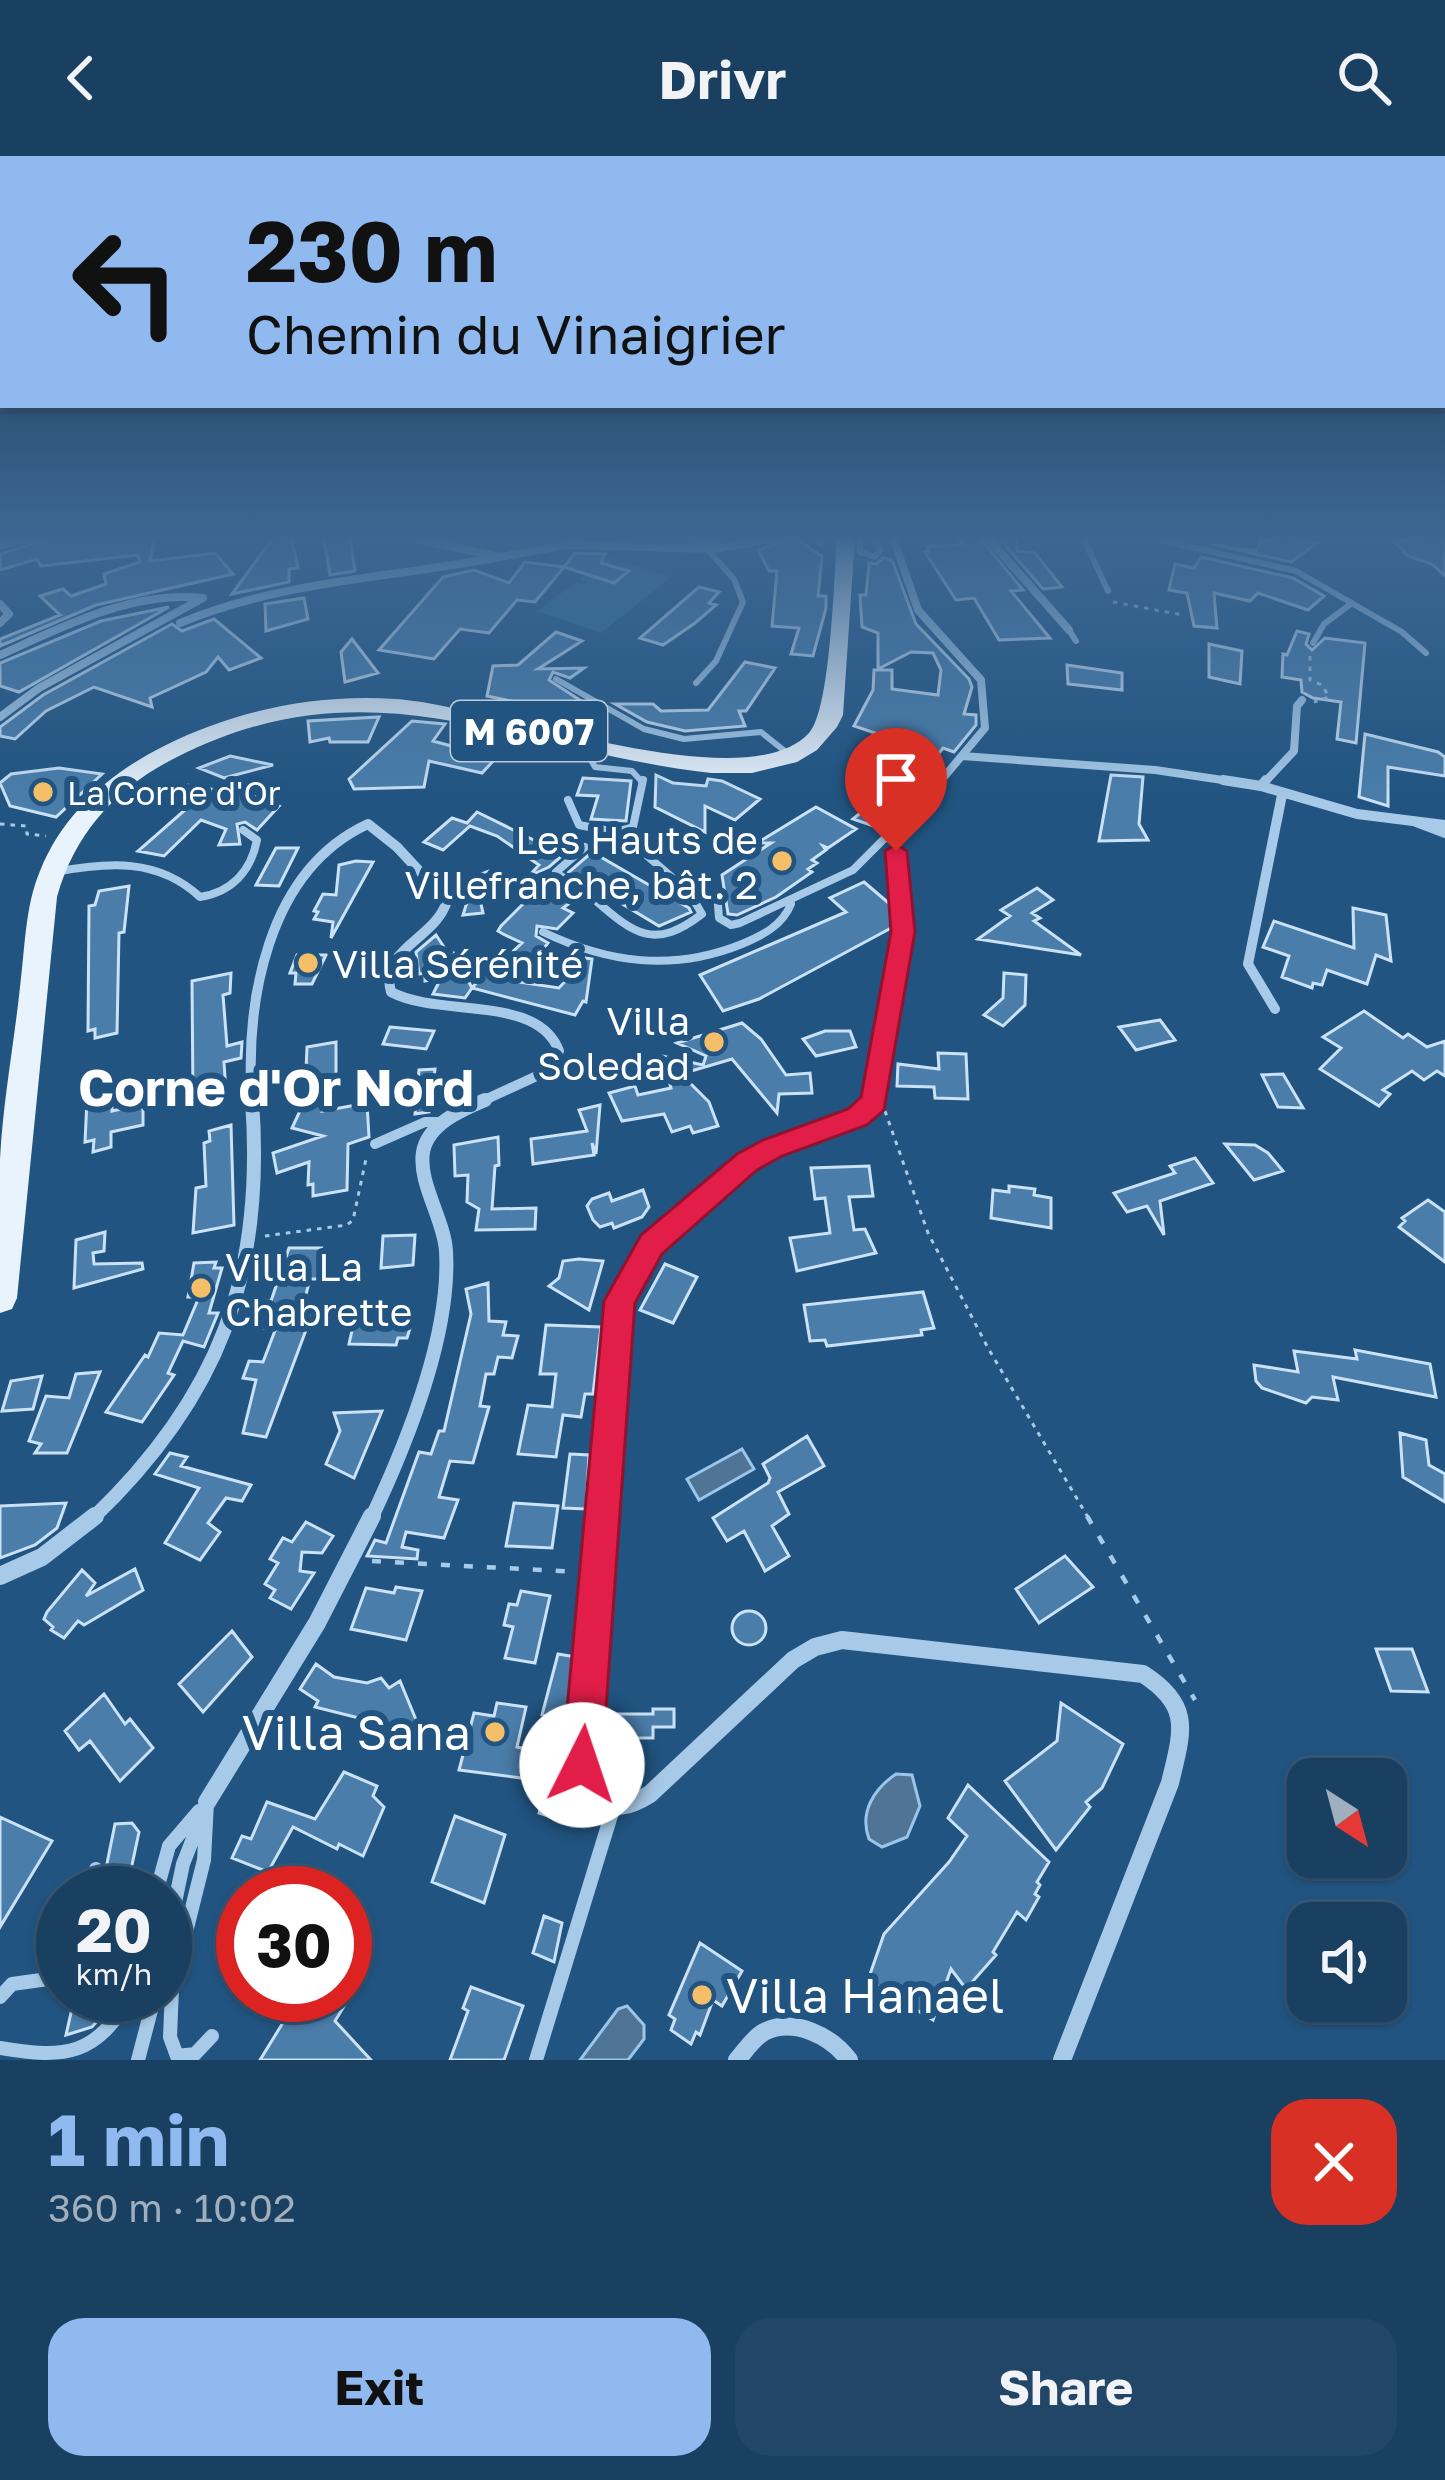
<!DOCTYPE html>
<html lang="en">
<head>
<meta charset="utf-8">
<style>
	body { margin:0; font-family:"Golos Text",sans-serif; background:#224667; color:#f1f3f6; height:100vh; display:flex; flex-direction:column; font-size:45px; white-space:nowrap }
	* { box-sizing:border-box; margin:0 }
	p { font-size:39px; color:#9fafbd }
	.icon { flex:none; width:66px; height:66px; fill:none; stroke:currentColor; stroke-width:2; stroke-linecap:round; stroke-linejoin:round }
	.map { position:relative; height:1904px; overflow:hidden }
	.drawer { display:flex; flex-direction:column; background:#193f61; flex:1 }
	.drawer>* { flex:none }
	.banner { position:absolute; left:0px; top:0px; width:1446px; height:252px; box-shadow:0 3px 9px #0004,0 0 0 3px #375876; background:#90b9f0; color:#111; overflow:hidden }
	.needle { width:78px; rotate:144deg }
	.controls { position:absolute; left:1287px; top:1602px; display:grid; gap:24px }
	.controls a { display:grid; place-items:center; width:120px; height:120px; border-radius:24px; background:#193f61; box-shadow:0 3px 9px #0004,0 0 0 3px #375876; font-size:60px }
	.speed { position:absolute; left:36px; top:1710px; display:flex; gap:24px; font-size:60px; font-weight:700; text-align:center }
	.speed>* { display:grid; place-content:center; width:156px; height:156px; border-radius:50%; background:#193f61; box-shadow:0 3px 9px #0004,0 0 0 3px #375876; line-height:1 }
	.speed small { font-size:30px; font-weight:400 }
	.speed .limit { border:18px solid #d22; background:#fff; color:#111 }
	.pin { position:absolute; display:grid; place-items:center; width:102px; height:102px; color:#fff; margin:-123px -51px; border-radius:50% 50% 50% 0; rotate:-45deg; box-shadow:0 0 12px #0007 }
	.pin .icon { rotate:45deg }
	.me { position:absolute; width:132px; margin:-66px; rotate:4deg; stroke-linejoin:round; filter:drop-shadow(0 0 9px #0008) }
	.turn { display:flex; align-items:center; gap:42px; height:252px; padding:0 48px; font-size:54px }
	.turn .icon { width:156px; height:156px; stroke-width:2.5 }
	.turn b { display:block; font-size:84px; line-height:102px }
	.round { display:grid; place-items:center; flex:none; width:126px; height:126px; border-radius:36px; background:#224667 }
	.headline { display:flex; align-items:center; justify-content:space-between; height:204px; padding:0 48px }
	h1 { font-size:72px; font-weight:700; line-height:90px; color:#90b9f0 }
	.cta { display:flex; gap:24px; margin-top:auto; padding:24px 48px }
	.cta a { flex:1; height:138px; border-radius:36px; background:#90b9f0; color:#111; font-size:48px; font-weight:700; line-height:138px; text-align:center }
	.cta a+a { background:#224667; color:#f1f3f6 }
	header { display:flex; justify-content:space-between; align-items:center; height:156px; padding:0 48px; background:#193f61; font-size:54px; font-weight:700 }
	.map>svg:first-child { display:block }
</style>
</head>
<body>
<header><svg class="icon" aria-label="back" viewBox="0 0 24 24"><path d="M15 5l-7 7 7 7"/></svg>Drivr<svg class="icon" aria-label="search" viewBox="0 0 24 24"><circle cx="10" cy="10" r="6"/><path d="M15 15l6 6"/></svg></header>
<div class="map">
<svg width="1445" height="1904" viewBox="0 0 1445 1904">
	<rect width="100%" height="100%" fill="#215481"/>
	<path fill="#356d9f" d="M608 401 671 421 601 477 537 455 576 426 585 429 587 426 579 423Z"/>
	<path fill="#4f7495" stroke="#9bc6e9" stroke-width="3" d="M742 1293 754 1313 699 1344 687 1323Z
		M896 1618 912 1619 920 1650 907 1681 882 1691 869 1683C859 1656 874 1633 896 1618Z
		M627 1850 644 1869V1883L628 1904H580L618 1853Z"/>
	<path fill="#4a7daa" stroke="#cbe2f6" stroke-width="3" d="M54 381H155L150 405 215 397 233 418 96 449 0 490V483L60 459 40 440 63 433 71 440 106 428 104 418 140 406 138 399 41 410 37 403 0 414V398Z
		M332 381H350L355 415 330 419 324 382Z
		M954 381H979L1023 434 1011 435 1050 482 999 484 974 442 956 444 925 396H929L926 390 964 389Z
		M998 381H1017V395L1035 397 1062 431 1043 433Z
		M794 382 822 400 818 440H826V452L813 500 791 498 799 472 772 470 777 415H769L758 394Z
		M272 383 292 384 298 412 289 413V426L232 438Z
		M1287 383 1317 387 1291 406 1210 388 1256 395 1261 385Z
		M1440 383 1445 388V420L1432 408 1408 400 1394 385Z
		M575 397 605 398 601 407 629 415 614 427 564 411 535 446 517 444 489 477 460 473 434 503 379 494 443 421 474 414 509 427 525 406 564 411Z
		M1201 401 1293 422 1324 440 1308 454 1258 437 1250 445 1214 437 1217 472 1194 470 1187 437 1169 434 1175 408 1194 412Z
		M883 402 892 404 916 468 969 523 972 531 964 558 976 559V569L954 596 943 592 927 613 937 605 940 609 885 674 853 663 883 638 890 640 919 618 863 598 864 588 875 577 854 570 873 534 874 514H892V533L938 539 941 514 933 497 911 496 878 513V477L862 471 860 439H866L869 407 876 408Z
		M699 431 719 436 709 447 716 449 695 467 663 489 640 482Z
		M304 442 308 463 266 475 265 448Z
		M169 451 19 536 0 530V507L101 465Z
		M214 463 261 502 229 514 218 501 206 516 150 542 152 551 94 531 46 555 15 583 0 580V571L43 539 172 468 182 475Z
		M1297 475 1309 478 1306 488 1312 494 1325 482 1365 487 1356 587 1337 583 1341 546 1313 542 1302 536 1301 524 1282 521 1283 498 1287 499Z
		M556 476 582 485 538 513 584 512 570 522 553 516 549 524 592 552 586 561 487 540 493 510 518 509Z
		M352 483 378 517 345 526 341 496Z
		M1209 488 1242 495 1240 528 1209 521Z
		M745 506 775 512 746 555H739L745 570 685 575 647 566 615 548H653L661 555 708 554Z
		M1067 509 1122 517V534L1068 528Z
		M379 561 368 586H330L329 582 310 586 308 565Z
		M412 565 445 568 433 585 496 602 482 617 429 605 424 631 354 633 349 623Z
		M1365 578 1438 596 1445 601V620L1388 611V650L1359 641Z
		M230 600 273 609 224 622 199 612Z
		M59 612 102 618 56 661 10 650 0 627 11 618Z
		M656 619 673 627 706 630 708 623 722 625 760 643 735 664 705 650V676L655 651Z
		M1111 619 1143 621 1139 668 1148 684 1099 685Z
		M583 622 631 625 626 665 591 663 598 640 577 639Z
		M187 629 234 637 235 633 279 650 257 674 245 666 237 668 240 688 219 689 226 673 201 664 164 700 138 695 185 654 180 652 195 640Z
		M816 651 856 673 828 692 823 690 826 694 812 704 817 707 808 713 812 716 776 741 737 759 728 758 722 719 771 687H757Z
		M477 656 554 694 567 681 577 687 549 711 529 720 539 709 497 680 470 670 443 694 424 686 452 662 467 667Z
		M276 692H298L279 730 256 729Z
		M592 696 689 752 691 756 659 770 569 716Z
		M356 705 373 706 331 782 333 766 314 763 318 756 314 755 323 738 336 739 339 709Z
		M489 715 502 730 479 739 483 757 463 759 469 740 461 726Z
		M864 726 891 749 893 771 759 843 723 855 700 819 846 756 830 742Z
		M559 729 578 741 563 752 573 757 557 773 537 770 536 780 548 787 518 826 559 832 586 802 592 803 586 846 583 845 575 859 472 832 491 809 497 810 522 787 503 778 498 775 501 770 528 743Z
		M129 730 124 776 119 777 117 877 95 882V873L88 875 89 750 95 749 99 735Z
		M1037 732 1053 744 1032 757 1040 762 1034 765 1081 799 978 783 1010 760 1001 754Z
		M1353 752 1386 759 1391 805 1376 799 1367 828 1327 814 1322 829 1313 827 1312 832 1282 821 1289 800 1263 791 1274 765 1354 792Z
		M436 779 452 803 454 798 472 832 465 842 433 838 441 822 425 825V817L419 818 416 796Z
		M297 799H326L312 828H295L296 817H290Z
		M231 817 230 837 223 839 227 890 242 886 241 902 224 906 226 936 193 941 192 825Z
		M1004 817 1026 819 1025 849 1003 870 984 859 1003 842Z
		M1364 855 1403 882 1408 878 1427 891 1445 885V920L1437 915 1424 924 1412 915 1383 934 1390 938 1379 950 1320 913 1341 892 1323 881Z
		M1160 864 1175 884 1136 894 1119 871Z
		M742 867 761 883 786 919 810 917 812 937 779 938 777 957 732 903 681 918 709 946 718 970 693 977 690 970 672 976 664 958 622 965 609 937 635 930 638 939 671 932 662 900 703 909 706 900 677 887Z
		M390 871 434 875 426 893 383 888Z
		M825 875H850L856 891 816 900 803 883Z
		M336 886V933L323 955 367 947 369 981 348 988 347 1034 313 1040V1028L308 1029 309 1006 277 1017 273 997 323 980 292 972 304 946 315 944 313 913 306 914 307 891Z
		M938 897 966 898 968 943 935 942 934 931 897 930 898 908 939 913Z
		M435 913 434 922 444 925 441 946H430L429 956 415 958 419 914Z
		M1283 918 1303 952 1278 951 1262 919Z
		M112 938V955L143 948V969L111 976V991L93 996 94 984 85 986 87 944Z
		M600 949 596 998 592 987 594 999 533 1008 531 983 587 975 579 954Z
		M231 969 234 1069 193 1077 196 1032 206 1030 204 987 210 985 209 975Z
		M498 981 499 1009 495 1010 492 1053 536 1052 535 1073 476 1074 479 1053 467 1046 468 1019 455 1020 454 989Z
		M1225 988 1255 989 1268 997 1283 1015 1254 1024Z
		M1195 1002 1213 1027 1160 1045 1164 1079 1147 1050 1127 1056 1114 1037 1175 1017 1170 1010Z
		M869 1010 873 1040 849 1041 854 1074 865 1073 876 1097 797 1115 790 1082 830 1077 825 1042 815 1043 811 1012Z
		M1009 1030 1035 1033 1034 1039 1051 1042V1072L991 1062 993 1034 1009 1036Z
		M643 1034 649 1051 642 1061 614 1072 612 1067 600 1071 593 1064 587 1050 592 1043 609 1037 612 1045Z
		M1428 1044 1445 1056V1106L1399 1071 1405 1065 1402 1062Z
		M105 1076 104 1095 93 1097 94 1108 142 1107 143 1113 74 1132 76 1084Z
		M415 1079 413 1109 381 1112 383 1080Z
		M289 1092H321L319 1097H327L319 1123H310L301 1158H312L266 1281 243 1277 256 1224 243 1222 249 1205 263 1206 276 1172 238 1171 256 1145H271Z
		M579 1103 603 1105 589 1154 549 1130 559 1122 563 1105Z
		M216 1106 214 1112H222L209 1157H218L204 1191 183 1185 168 1217 174 1219 142 1266 106 1256 145 1199 148 1201 159 1177 183 1179 199 1141H188L194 1107Z
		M665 1108 697 1121 673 1167 640 1154Z
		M488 1127 489 1165 506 1166 503 1179 518 1180 512 1202 498 1201 494 1218H486L480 1250 489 1251 473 1307 450 1305 439 1341 458 1344 444 1382 406 1376 402 1391 418 1394 417 1403 367 1400 375 1384 386 1387 419 1296 431 1298 439 1275H444L471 1158 466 1133Z
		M923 1136 934 1172 921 1174 922 1179 827 1190 825 1184 810 1185 804 1149Z
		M357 1152H404L414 1159 407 1182H398L396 1189 349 1188Z
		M546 1169 601 1171 593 1238H585L581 1261 563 1259 556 1301 518 1298 528 1249 552 1251 556 1218H540Z
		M1355 1194 1430 1208 1436 1241 1333 1221 1338 1244 1312 1241 1306 1247 1262 1232 1256 1225 1254 1209 1298 1216 1294 1195 1357 1203Z
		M100 1216 67 1297H35L41 1288 29 1285 46 1240 69 1242 76 1218Z
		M42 1220 33 1253 2 1255 11 1225Z
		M382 1255 354 1322 326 1308 340 1275 334 1257Z
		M1400 1277 1426 1284 1429 1309 1445 1318V1346L1403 1321Z
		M807 1280 824 1310 778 1336 789 1358 772 1370 789 1400 765 1415 744 1375 727 1385 713 1362 768 1327 770 1322 763 1308Z
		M170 1297 187 1301 181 1310 251 1329 242 1345 226 1342 208 1367 220 1376 200 1404 165 1387 199 1332 155 1318Z
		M570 1298 589 1299 586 1353 563 1352Z
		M66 1347 57 1372 35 1389 0 1402V1350Z
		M514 1347 558 1350 552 1392 506 1390Z
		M306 1366 333 1380 322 1397 302 1396 300 1415 314 1417 291 1453 270 1442 275 1434 265 1428 278 1407 270 1403 283 1382 292 1386Z
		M1065 1400 1093 1431 1039 1467 1016 1433Z
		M135 1413 143 1434 84 1469 78 1465 64 1482 51 1474 53 1471 44 1463 47 1456 82 1414 95 1427 86 1440Z
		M396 1431 422 1435 406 1484 351 1473 366 1432 394 1437Z
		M521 1435 550 1440 535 1507 505 1502 513 1471 504 1469 509 1448 517 1449Z
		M732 1472a17 17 0 1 1 34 0a17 17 0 1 1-34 0Z
		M232 1475 252 1501 203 1556 179 1528Z
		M1376 1493H1412L1428 1536 1391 1535Z
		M558 1498 576 1501 571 1566 542 1559Z
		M316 1508 334 1521 367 1527 381 1522 389 1532 400 1525 419 1571 405 1581 401 1573 384 1585 376 1566 368 1584 359 1562 315 1551 318 1545 300 1533Z
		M104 1538 125 1568 130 1563 153 1592 120 1625 90 1585 79 1594 65 1575Z
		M497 1547 526 1551 517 1591 527 1593 521 1622 459 1614 474 1557 494 1560Z
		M1061 1547 1123 1588 1102 1632 1086 1646 1090 1651 1056 1694 1005 1625 1057 1585Z
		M653 1553H674V1571H653V1582H617L618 1558H653Z
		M344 1616 377 1630 373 1640 384 1651 363 1700 339 1688 337 1693 293 1671 268 1716 232 1702 242 1680 251 1683 267 1646 315 1663Z
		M549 1616 565 1620 563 1665 539 1657Z
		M968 1629 1049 1706 1037 1726 1040 1729 1035 1738 1039 1741 1026 1764 1017 1756 993 1796 996 1799 966 1833 951 1813 933 1864 868 1824 884 1778 949 1706 967 1680 948 1662Z
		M455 1660 505 1679 484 1747 432 1726Z
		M0 1661 52 1685 0 1771Z
		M132 1667 139 1676 126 1737H101L115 1668Z
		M544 1760 562 1767 554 1806 533 1797Z
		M700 1787 742 1815 722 1850 713 1844 700 1879 696 1876 691 1888 671 1874 675 1863 669 1859Z
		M471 1831 523 1850 504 1904H450L468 1855 463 1852Z
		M75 1839H104L99 1863 92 1871 66 1879Z
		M300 1839H351L335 1865 371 1904H260Z"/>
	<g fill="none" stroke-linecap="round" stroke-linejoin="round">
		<path stroke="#a7cae8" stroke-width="3" stroke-dasharray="4.5 6" stroke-linecap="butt" d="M1113 446 1183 459
			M1310 500V524L1322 529 1329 541 1314 546
			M0 668 26 670 27 678 46 680
			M885 955 928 1077 988 1192 1089 1363
			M265 1080 347 1069 353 1064 366 1003"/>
		<path stroke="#a7cae8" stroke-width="4.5" stroke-dasharray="9 14" stroke-linecap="butt" d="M1087 1360 1195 1544
			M372 1405 578 1416"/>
		<path stroke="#a7cae8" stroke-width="6" d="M815 381 820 388 825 381
			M1083 381 1108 435
			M1147 381 1296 415 1402 476 1426 497
			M860 382V396L875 401 880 394 874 381
			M1069 474 1076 485
			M1313 487 1324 468 1352 447
			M556 523 644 573 684 583 761 576 791 600
			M696 527 716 505 743 446 734 423 707 393
			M597 590 591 604 595 611 632 615 643 627"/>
		<path stroke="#a7cae8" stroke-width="8" d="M568 644 579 669 615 676 631 672
			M1416 667 1445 678
			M585 691 556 716C568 727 583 733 595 744 635 779 655 794 702 758L689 736 630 685 643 624
			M55 716C108 706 158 702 200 741 232 736 251 715 257 684L243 674
			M717 737 719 762 731 769 740 767 853 714 884 683 896 678
			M543 776C608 807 673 816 742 788 763 779 782 770 791 748"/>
		<path stroke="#a7cae8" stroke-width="10" d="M375 988 425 966H442"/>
		<path stroke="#a7cae8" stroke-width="14" d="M207 1646 204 1704 172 1832 170 1881 177 1900 195 1898 212 1880
			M89 1737 96 1713
			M156 1737 169 1690 199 1655
			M165 1794 183 1708 203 1657
			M0 1841 12 1828 63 1821
			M0 1892C66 1903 96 1900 131 1839
			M138 1904 155 1839
			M536 1904 613 1653"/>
		<path stroke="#a7cae8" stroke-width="8" d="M408 381 500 401 567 389 714 393 761 385
			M672 381 715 385
			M893 381 918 454 981 524 985 572 939 627
			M987 381 1069 474
			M754 385 782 381
			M0 390 33 381
			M0 448 9 458 0 467
			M180 467C283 424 392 422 500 401
			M0 499C62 471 133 434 203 442L39 532 0 561
			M962 600 1155 614 1243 627
			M1264 627 1294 595 1297 550 1302 544"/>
		<path stroke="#a7cae8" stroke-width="10" d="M1223 624 1261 630 1357 658 1445 669
			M1261 630 1266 624
			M1275 853 1248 808 1282 639
			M252 947C245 848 266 715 368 668L397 691 447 745C435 784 379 792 391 836 440 862 538 838 559 895L553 908 539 919 478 947
			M873 947 903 776 896 678 941 624"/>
		<path stroke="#a7cae8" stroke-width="14" d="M92 1363C220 1241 265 1118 252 944
			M371 1363C406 1289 451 1178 446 1095 444 1063 418 1027 423 996 428 968 461 954 485 944
			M599 1363C603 1310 605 1166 627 1125 651 1080 716 1023 760 999 796 980 849 976 874 944"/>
		<path stroke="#a7cae8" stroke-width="18" d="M600 1360 582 1609 594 1643C616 1654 629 1651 650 1638L793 1504 815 1491 842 1484 1143 1518C1193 1550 1182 1576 1170 1627L1062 1904
			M0 1420 42 1401 95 1360
			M207 1646 317 1467 372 1360
			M737 1904C745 1895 753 1882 764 1876 794 1861 831 1880 849 1904"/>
		<path fill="#e9f3fd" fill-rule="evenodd" d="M837 381H855L843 559 837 571 817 594 797 606 752 617H711C516 595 373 502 177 601 117 631 75 676 57 741L17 1142 12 1153 0 1157C0 1106 0 1054 0 1003 3 945 14 888 20 831 25 793 25 750 40 715 63 657 111 616 166 589 237 554 315 538 395 543 489 548 744 647 809 577 831 554 834 419 837 381Z"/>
	</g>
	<linearGradient id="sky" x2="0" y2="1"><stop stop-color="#122e47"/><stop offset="0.59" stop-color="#3d6792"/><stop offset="1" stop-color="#3d6792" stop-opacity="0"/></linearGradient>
	<rect width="1445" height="647" fill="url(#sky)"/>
	<path fill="#e11d48" stroke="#92132f" stroke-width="3" d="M896 688 907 695 915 776 884 954 867 969 782 1000 757 1014 662 1098 635 1147 602 1609 596 1623 582 1629 567 1623 562 1609 604 1145 641 1079 737 998 763 984 848 953 861 941 891 776 885 695Z"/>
	<g fill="#f4bf68" stroke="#215481" stroke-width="4.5">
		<circle cx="43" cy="636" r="12"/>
		<circle cx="782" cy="705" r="12"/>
		<circle cx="308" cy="807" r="12"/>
		<circle cx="714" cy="886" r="12"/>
		<circle cx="201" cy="1132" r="12"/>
		<circle cx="495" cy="1576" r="12"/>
		<circle cx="702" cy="1839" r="12"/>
	</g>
	<g text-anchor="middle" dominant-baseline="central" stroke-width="12" stroke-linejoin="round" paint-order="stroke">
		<g font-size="33" fill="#fff" stroke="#215481" text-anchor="start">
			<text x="67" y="636">La Corne d'Or</text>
		</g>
		<rect fill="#215481" stroke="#bcccd9" stroke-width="3" x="451" y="545" width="156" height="60" rx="9"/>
		<g font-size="36" font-weight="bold" fill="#fff">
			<text x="529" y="575">M 6007</text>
		</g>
		<g font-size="39" fill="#fff" stroke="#215481" text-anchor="end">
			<text x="758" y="683">Les Hauts de<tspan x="758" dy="45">Villefranche, bât. 2</tspan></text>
			<text x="332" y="807" text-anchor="start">Villa Sérénité</text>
			<text x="690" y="864">Villa<tspan x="690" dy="45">Soledad</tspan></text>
			<text x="225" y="1110" text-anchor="start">Villa La<tspan x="225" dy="45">Chabrette</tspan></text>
		</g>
		<g font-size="48" fill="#fff" stroke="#215481" text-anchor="end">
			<text x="471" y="1576">Villa Sana</text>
			<text x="726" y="1839" text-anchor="start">Villa Hanael</text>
		</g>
		<g font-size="51" font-weight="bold" fill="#fff" stroke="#215481">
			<text x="276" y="930">Corne d'Or Nord</text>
		</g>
	</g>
</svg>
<div class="controls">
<a><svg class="needle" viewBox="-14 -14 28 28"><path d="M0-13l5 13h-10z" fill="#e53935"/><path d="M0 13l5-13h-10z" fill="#9fafbd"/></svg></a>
<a><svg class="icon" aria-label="sound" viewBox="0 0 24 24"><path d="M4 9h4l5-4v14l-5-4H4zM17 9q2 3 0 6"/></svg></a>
</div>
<div class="speed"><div>20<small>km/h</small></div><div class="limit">30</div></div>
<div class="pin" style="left:896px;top:695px;background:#d93025"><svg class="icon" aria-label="arrive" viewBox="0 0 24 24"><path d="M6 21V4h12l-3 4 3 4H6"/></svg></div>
<svg class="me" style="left:582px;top:1609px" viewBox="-20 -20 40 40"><circle r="19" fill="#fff"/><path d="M0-13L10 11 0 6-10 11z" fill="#e11d48"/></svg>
<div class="banner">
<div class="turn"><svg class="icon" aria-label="left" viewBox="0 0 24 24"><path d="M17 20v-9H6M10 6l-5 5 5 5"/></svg><div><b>230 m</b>Chemin du Vinaigrier</div></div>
</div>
</div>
<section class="drawer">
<div class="headline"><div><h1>1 min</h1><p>360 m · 10:02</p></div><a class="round" style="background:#d93025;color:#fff"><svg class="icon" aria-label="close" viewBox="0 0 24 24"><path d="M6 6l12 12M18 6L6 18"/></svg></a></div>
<div class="cta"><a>Exit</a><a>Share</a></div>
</section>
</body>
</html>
